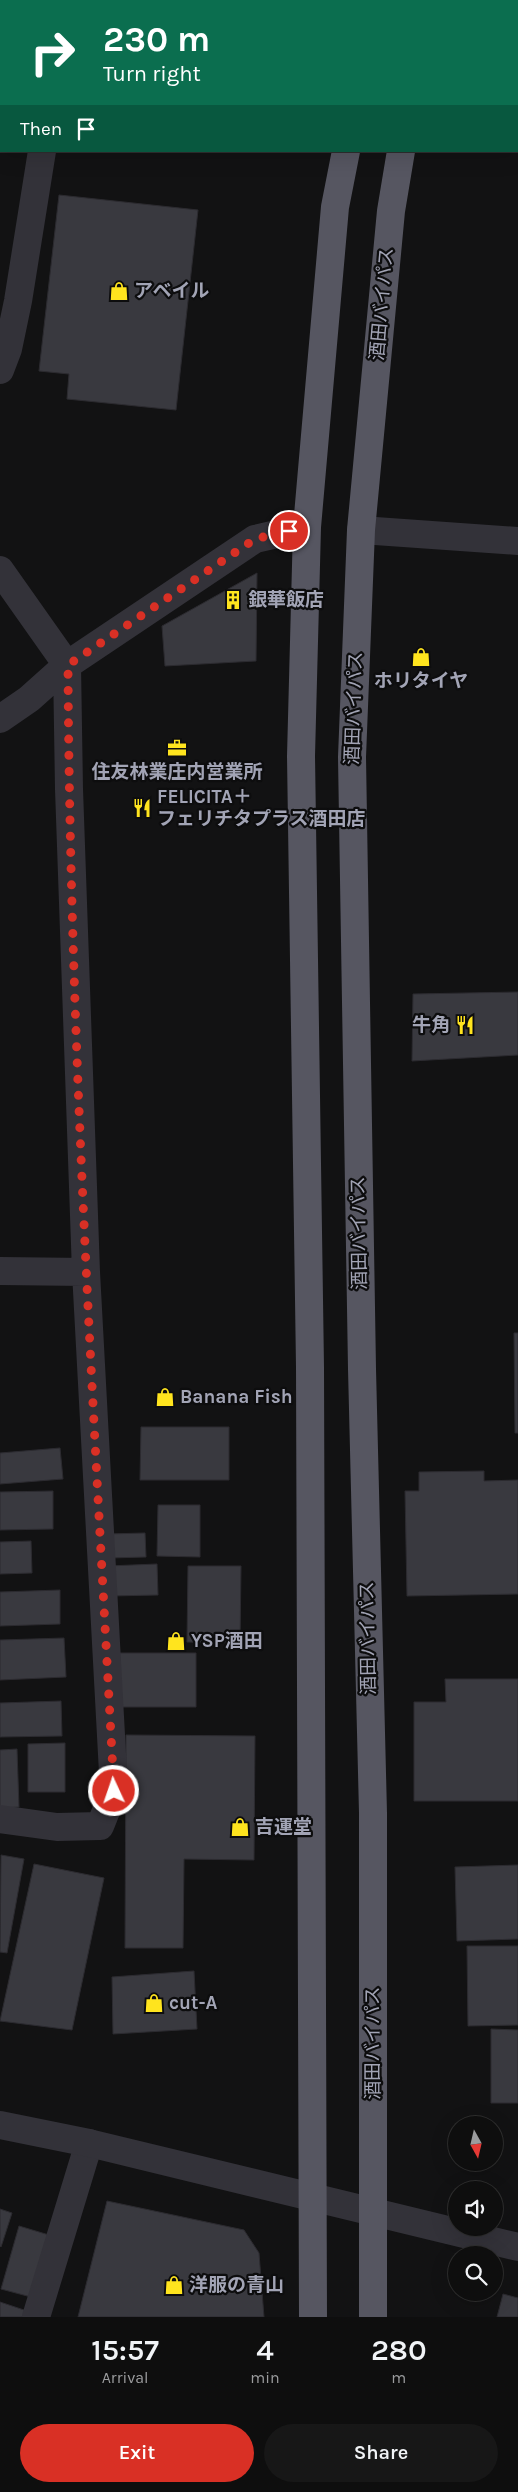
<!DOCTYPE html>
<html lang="en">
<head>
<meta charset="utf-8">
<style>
	body { margin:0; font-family:Karla,"Noto Sans JP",sans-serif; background:#171717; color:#f1f3f6; height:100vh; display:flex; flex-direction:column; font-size:19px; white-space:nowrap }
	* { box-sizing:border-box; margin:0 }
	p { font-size:16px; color:#9b9c9e }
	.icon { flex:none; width:28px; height:28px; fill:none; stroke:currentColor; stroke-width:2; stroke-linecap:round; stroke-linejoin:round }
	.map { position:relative; height:2317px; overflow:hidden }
	.panel { display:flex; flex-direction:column; background:#0e0e0e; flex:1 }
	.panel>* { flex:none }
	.banner { position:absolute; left:0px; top:0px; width:519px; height:152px; box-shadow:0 5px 20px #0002,0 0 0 1px #2e2e2e; background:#0b6e4f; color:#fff; overflow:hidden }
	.needle { width:32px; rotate:172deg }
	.controls { position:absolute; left:448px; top:2116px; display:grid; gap:10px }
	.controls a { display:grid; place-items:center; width:55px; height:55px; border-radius:50%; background:#0e0e0e; box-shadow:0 5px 20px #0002,0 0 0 1px #2e2e2e; font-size:25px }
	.pin { position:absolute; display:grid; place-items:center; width:42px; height:42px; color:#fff; margin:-21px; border:2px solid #fff; border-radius:50%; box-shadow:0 1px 5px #0007 }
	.me { position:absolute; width:55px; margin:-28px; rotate:357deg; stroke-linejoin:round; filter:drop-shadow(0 0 4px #0008) }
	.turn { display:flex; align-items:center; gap:18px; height:105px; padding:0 20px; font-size:22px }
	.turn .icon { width:65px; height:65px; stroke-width:2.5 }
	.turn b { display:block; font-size:35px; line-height:42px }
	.then { display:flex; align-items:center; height:48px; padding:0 20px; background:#0003; gap:10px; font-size:19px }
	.eta { display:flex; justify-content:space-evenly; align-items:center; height:85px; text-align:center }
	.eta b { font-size:30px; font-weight:600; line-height:35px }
	.primary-button { display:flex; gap:10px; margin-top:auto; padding:10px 20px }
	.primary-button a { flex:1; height:58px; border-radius:30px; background:#d93025; color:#fff; font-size:20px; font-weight:600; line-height:58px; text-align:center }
	.primary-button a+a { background:#171717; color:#f1f3f6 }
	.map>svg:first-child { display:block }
</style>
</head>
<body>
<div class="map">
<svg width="518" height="2317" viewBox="0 0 518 2317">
	<rect width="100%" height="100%" fill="#121213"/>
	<path fill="#39393f" stroke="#2c2b30" d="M59 195 198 210 176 410 67 399 69 374 39 371Z
		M257 573 256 661 165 666 162 626Z
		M518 992V1055L412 1061 413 994Z
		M514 1333H518V1433H515Z
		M141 1427H229V1480H140Z
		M60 1448 63 1479 0 1484V1453Z
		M484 1471V1481L518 1480V1594L407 1596 405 1491H419V1472Z
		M53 1491V1529L0 1530V1492Z
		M158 1505H200V1557L157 1556Z
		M145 1533 146 1557 108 1558 107 1534Z
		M31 1541 32 1573 0 1574V1542Z
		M157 1564 158 1595 109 1596 108 1566Z
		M188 1566H241L240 1643 187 1642Z
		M60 1590V1624L0 1626V1592Z
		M64 1638 66 1677 0 1680V1640Z
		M119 1653H196V1707H119Z
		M445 1679H518V1801H414V1702H446Z
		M61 1701 62 1736 0 1737V1703Z
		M126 1735 255 1736 254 1860 184 1859 183 1948H125Z
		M65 1743V1792H28V1744Z
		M17 1749 19 1807 0 1808V1750Z
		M1 1855 24 1859 7 1953 0 1952Z
		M34 1864 104 1878 72 2030 0 2021Z
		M518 1865V1939L457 1941 455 1867Z
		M467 1946H518V2025L468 2026Z
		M194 1971 197 2029 113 2034 112 1977Z
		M491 2029 518 2030V2103H491Z
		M107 2201 244 2230 259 2253 264 2317H78Z
		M0 2209 12 2213 1 2247 0 2246Z
		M19 2226 49 2235 31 2297 1 2289Z
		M503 2294 518 2298V2317H497Z
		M0 2302 27 2311 24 2317H0Z"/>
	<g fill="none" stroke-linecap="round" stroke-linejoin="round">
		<path stroke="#333239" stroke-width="28" d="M361 530 518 541
			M0 570 67 665 69 789 86 1272 114 1791 100 1826 57 1827 0 1819
			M0 719 29 699 67 665 255 539 307 527
			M0 1271 86 1272
			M36 2317 89 2143"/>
		<path stroke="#333239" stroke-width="28" d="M61 1V0
			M0 370 8 349 18 301 42 151
			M0 2125 89 2143 518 2247"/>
		<path stroke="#565661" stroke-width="28" d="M374 1V0
			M426 1V0
			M313 2317 310 1367 301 756 307 527 335 207 346 151
			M373 2317V1813L362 1369 352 757 361 530 391 211 401 151"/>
	</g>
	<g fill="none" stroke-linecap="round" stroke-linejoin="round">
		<path stroke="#d93025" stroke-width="9" stroke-dasharray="0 16.2" d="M114 1791C94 1416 70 1041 68 665L255 539 289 531"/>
	</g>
	<defs>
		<g id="shop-bare" transform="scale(1.5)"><path d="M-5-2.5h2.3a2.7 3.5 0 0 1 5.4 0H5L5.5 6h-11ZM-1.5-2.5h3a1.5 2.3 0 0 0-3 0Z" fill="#ffe41e" stroke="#0d0d0e" stroke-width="2.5" paint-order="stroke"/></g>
		<g id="building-bare" transform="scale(1.5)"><path d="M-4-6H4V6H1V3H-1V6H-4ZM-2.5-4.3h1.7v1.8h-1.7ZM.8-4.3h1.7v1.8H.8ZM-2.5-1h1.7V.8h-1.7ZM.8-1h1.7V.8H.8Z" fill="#ffe41e" stroke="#0d0d0e" stroke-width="2.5" paint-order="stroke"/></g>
		<g id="office-bare" transform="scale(1.5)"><path d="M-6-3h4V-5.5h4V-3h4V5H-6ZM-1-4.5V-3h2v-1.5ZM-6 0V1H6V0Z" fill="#ffe41e" stroke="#0d0d0e" stroke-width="2.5" paint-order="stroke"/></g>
		<g id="restaurant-bare" transform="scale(1.5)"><path d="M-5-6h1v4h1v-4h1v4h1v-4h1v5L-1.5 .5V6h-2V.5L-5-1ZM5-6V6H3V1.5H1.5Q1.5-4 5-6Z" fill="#ffe41e" stroke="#0d0d0e" stroke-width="2.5" paint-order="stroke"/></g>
	</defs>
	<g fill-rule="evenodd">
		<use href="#shop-bare" x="119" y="291"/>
		<use href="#building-bare" x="233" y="600"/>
		<use href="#shop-bare" x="421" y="657"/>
		<use href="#office-bare" x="177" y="748"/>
		<use href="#restaurant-bare" x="142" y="808"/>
		<use href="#restaurant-bare" x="465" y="1025"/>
		<use href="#shop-bare" x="165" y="1397"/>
		<use href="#shop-bare" x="176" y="1641"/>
		<use href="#shop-bare" x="240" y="1827"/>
		<use href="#shop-bare" x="154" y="2003"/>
		<use href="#shop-bare" x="174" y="2285"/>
	</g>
	<g text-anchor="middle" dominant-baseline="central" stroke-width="4.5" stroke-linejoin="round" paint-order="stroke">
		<g font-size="19" font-weight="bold" fill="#a2a4b5" stroke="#0d0d0e" text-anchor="start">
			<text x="134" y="291">アベイル</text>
			<text x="248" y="600">銀華飯店</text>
			<text x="421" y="681" text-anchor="middle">ホリタイヤ</text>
			<text x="177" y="772" text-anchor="middle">住友林業庄内営業所</text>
			<text x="157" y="797">FELICITA＋<tspan x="157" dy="22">フェリチタプラス酒田店</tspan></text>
			<text x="450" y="1025" text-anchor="end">牛角</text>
			<text x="180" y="1397">Banana Fish</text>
			<text x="191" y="1641">YSP酒田</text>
			<text x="255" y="1827">吉運堂</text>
			<text x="169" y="2003">cut-A</text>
			<text x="189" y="2285">洋服の青山</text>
		</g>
		<g font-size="19" fill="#a2a4b5" stroke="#0d0d0e">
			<text transform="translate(382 304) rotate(-85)">酒田バイパス</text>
			<text transform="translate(354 708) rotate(-88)">酒田バイパス</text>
			<text transform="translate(359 1233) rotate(-91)">酒田バイパス</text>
			<text transform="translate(368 1638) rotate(-91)">酒田バイパス</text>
			<text transform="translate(373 2043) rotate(-90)">酒田バイパス</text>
		</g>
	</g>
</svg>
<div class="controls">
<a><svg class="needle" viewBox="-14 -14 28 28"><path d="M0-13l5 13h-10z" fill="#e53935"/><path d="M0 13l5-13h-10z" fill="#9b9c9e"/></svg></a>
<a><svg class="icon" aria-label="sound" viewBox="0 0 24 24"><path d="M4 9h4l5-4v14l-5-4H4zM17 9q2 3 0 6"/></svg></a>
<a><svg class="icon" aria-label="search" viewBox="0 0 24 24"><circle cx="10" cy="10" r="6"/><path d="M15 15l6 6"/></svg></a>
</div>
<div class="pin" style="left:289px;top:531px;background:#d93025"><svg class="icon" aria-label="arrive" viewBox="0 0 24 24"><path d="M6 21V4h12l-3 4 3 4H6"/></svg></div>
<svg class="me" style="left:114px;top:1791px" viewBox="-20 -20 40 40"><circle r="17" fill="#d93025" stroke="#fff" stroke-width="3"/><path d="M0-11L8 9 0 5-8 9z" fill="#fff"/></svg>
<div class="banner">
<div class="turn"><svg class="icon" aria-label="right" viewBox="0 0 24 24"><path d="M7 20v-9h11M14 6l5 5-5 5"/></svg><div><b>230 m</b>Turn right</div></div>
<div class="then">Then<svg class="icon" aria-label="arrive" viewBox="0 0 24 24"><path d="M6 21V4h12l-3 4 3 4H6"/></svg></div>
</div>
</div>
<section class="panel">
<div class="eta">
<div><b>15:57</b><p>Arrival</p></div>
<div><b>4</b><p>min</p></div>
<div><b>280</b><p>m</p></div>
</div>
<div class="primary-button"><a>Exit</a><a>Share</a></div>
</section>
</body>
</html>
